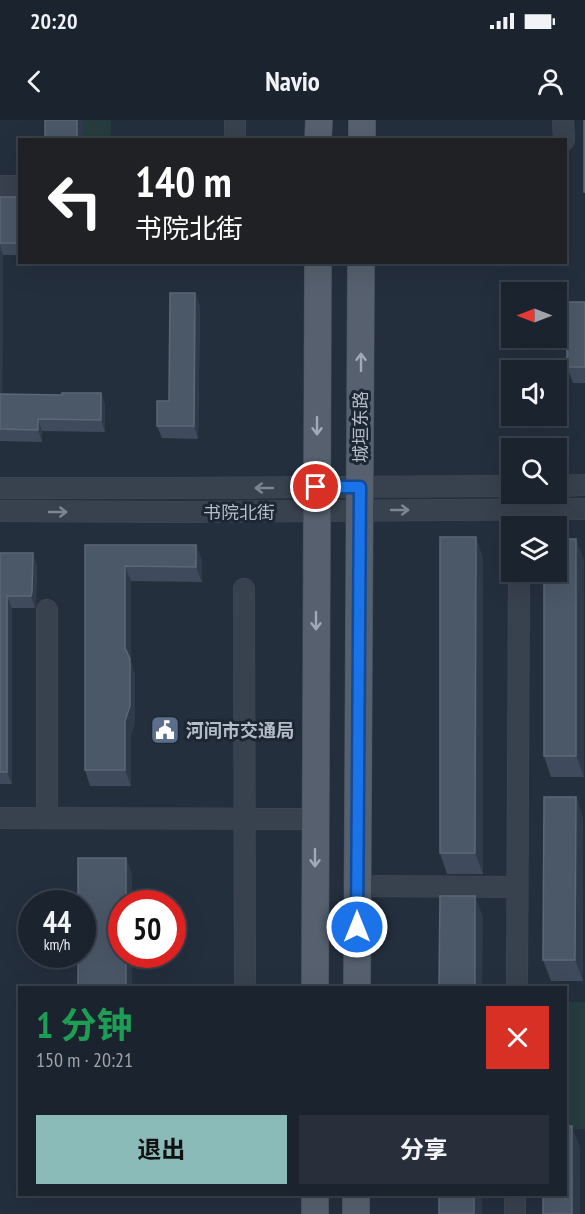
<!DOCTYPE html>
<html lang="zh">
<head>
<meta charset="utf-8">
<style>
	body { margin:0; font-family:"PT Sans Narrow","Noto Sans SC",sans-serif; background:#282f3a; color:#f1f3f6; height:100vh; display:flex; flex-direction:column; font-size:22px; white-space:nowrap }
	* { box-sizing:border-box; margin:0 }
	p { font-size:20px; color:#a0a4aa }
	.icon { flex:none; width:33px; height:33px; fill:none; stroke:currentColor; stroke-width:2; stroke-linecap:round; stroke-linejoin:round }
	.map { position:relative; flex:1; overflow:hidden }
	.panel { position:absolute; left:18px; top:866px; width:549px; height:210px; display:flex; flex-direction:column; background:#1b232e; border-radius:0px; box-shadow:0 6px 24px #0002,0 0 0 2px #39404a }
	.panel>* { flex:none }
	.banner { position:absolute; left:18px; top:18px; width:549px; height:126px; border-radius:0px; box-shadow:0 6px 24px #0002,0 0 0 2px #39404a; background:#202124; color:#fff; overflow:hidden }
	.needle { width:39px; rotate:270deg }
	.controls { position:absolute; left:501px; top:162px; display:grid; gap:12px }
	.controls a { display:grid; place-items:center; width:66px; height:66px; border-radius:0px; background:#1b232e; box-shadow:0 6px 24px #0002,0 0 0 2px #39404a; font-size:30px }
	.speed { position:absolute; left:18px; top:770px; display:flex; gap:12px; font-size:30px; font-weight:700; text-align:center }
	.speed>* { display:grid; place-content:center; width:78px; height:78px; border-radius:50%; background:#1b232e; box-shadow:0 6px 24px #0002,0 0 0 2px #39404a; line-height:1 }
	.speed small { font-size:15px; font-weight:400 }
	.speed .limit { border:9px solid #d22; background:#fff; color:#111 }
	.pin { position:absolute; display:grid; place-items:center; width:51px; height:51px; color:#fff; margin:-26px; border:3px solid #fff; border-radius:50%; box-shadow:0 2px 6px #0007 }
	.me { position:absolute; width:66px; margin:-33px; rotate:0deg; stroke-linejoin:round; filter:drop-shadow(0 0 4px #0008) }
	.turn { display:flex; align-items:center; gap:21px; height:126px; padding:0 18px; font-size:27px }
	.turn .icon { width:78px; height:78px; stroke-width:2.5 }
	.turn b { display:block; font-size:42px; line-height:51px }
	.round { display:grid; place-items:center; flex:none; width:63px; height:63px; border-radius:0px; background:#282f3a }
	.overview { display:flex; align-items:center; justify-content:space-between; height:102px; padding:0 18px }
	h1 { font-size:36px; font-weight:700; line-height:45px; color:#1e9e55 }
	.action { display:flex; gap:12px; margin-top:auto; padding:12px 18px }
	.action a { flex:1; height:69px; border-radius:0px; background:#8bbbb9; color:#111; font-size:24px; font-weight:700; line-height:69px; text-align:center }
	.action a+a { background:#282f3a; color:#f1f3f6 }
	.status { display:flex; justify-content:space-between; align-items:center; height:42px; padding:0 30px; background:#1b232e; direction:ltr }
	.status svg { height:16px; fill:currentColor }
	header { display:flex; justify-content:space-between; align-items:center; height:78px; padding:0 18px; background:#1b232e; font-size:27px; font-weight:700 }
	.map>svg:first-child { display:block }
</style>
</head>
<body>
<div class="status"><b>20:20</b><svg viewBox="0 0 49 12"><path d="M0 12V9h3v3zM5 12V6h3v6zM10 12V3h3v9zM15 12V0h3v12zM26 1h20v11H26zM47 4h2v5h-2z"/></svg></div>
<header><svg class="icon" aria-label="back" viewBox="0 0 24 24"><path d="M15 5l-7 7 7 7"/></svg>Navio<svg class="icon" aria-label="person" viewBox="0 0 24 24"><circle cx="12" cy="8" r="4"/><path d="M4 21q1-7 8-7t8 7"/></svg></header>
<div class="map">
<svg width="585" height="1094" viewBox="0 0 585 1094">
	<rect width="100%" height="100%" fill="#242f3e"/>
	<path fill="#263c3f" d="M83 0H111V19L83 20Z
		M566 882H585V1009H566Z"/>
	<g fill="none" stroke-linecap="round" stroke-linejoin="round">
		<g stroke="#414a57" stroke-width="22">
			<path id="minor" d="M563 0 564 20
				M235 20V0
				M0 66H20
				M556 366 585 365
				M0 368H178L512 366
				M0 391 178 392 585 389
				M244 469 245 867
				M0 698 315 699
				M47 698V490
				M358 766 517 767
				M517 867 519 452
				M515 1094V1074"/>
		</g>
		<g stroke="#414a57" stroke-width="28">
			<path id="major" d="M318 20 319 0
				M362 20V0
				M315 867 318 142
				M357 867 361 142
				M315 1094V1074
				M356 1094V1074"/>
		</g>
		<use href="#minor" stroke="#38414e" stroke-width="21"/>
		<use href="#major" stroke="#56606e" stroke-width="27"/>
	</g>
	<path fill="#3f4b5c" d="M0 77H20V135H3L2 274 62 275 101 273 105 285V312L42 311V322L0 321Z
		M585 182V263H573L567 247Z
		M200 186 198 319 162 318 157 306 169 281Z
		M85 425H196L202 441V462L131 461V542L135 555V602L131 616V666H90L85 650Z
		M0 433 37 445 36 483 35 488H12V664H0Z
		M483 438V754H447L440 733Z
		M584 440V657H551L544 636Z
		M576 677 583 698V861H551L543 840Z"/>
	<path fill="#2f3b4b" d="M77 0H83V20H77Z
		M0 125 3 135 2 286 0 280Z
		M195 173 200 186 198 319 194 306Z
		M101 273 105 285V312L101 300Z
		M38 299 42 311V322L38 310Z
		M476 417 483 438V754L475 733Z
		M576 419 584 440V657L576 636Z
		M196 425 202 441V462L196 447Z
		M33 433 37 445 36 483 35 488 31 476Z
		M125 446 131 461V542L135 555V602L131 616V666L125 650Z
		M7 476 12 488V664L7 652Z
		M576 677 583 698V861L575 840Z
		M126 738 132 754V783H126Z
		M475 776 483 797 482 867H475Z
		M126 834H132V867H126Z
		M572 1006 580 1027V1094H572Z
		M474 1074H482V1094H474Z"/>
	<path fill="#4b5868" stroke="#5c6777" stroke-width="1.5" d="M45 0H77V20H45Z
		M584 0H585V72H584Z
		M0 77H20V123H0Z
		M170 173H195L194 306H157V281H169Z
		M567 182H585V247H567Z
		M62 273H101V300L38 299V310L0 309V274L62 275Z
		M440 417H476L475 733H440Z
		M556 419H576V636H544V452H556Z
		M85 425H196V447L125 446V528L130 539V586L125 601V650H85Z
		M0 433H33L32 472 31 476H7V652H0Z
		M544 677H576L575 840H543Z
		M78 738H126V783H122V834H126V867H78V834H82V783H78Z
		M440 776H475V867H439Z
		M566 1006H572V1094H543V1074H566Z
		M439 1074H474V1094H439Z"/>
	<defs><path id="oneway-shaft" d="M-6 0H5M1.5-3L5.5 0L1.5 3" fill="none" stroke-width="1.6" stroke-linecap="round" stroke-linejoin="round" transform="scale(1.5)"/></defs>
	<g stroke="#a1aab7">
		<use href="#oneway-shaft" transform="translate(361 242) rotate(-90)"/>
		<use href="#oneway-shaft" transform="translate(317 306) rotate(90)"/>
		<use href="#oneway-shaft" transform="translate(316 501) rotate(90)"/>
		<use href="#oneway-shaft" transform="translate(315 738) rotate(90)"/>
	</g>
	<g stroke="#7c8592">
		<use href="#oneway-shaft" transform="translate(264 368) rotate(180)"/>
		<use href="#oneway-shaft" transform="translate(400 390)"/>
		<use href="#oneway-shaft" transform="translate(58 392)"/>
	</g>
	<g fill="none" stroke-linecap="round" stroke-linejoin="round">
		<g stroke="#114b97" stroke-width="15">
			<path id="route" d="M316 367H360L357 807"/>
		</g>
		<use href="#route" stroke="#1a73e8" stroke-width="10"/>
	</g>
	<defs>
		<g id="civic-square" transform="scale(1.5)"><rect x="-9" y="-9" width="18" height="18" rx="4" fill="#5c6f8a" stroke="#1d2633"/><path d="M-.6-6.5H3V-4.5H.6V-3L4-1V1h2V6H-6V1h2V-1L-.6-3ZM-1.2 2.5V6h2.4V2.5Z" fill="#fff"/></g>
	</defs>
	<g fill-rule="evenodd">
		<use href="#civic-square" x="165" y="610"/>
	</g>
	<g text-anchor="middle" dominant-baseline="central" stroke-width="6" stroke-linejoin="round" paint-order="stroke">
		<g font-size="18" fill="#b4bcc9" stroke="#1d2633">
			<text transform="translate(360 307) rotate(-90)">城垣东路</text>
			<text x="239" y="392">书院北街</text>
		</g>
		<g font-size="18" font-weight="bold" fill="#b4bcc9" stroke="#1d2633" text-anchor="start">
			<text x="186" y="610">河间市交通局</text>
		</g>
	</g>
</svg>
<div class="controls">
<a><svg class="needle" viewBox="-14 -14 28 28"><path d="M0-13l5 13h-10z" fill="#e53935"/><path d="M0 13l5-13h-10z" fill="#a0a4aa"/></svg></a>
<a><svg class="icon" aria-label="sound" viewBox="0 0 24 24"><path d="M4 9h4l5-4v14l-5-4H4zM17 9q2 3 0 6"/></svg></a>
<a><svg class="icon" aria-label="search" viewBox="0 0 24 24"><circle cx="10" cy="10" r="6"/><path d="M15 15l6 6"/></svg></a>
<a><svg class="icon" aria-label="layers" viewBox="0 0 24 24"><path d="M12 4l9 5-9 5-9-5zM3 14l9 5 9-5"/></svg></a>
</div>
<div class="speed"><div>44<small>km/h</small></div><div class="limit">50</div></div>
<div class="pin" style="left:316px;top:367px;background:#d93025"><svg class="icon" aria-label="arrive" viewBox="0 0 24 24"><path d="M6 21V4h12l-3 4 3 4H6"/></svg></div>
<svg class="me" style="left:357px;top:807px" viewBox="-20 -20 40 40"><circle r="17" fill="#1a73e8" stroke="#fff" stroke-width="3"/><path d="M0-11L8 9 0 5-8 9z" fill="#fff"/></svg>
<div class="banner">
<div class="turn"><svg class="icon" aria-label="left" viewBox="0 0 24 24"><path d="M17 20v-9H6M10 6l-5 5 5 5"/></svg><div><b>140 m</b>书院北街</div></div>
</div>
<section class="panel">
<div class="overview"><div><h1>1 分钟</h1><p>150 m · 20:21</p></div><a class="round" style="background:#d93025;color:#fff"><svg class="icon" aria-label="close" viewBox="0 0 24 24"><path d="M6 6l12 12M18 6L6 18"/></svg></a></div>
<div class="action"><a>退出</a><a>分享</a></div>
</section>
</div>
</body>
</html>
